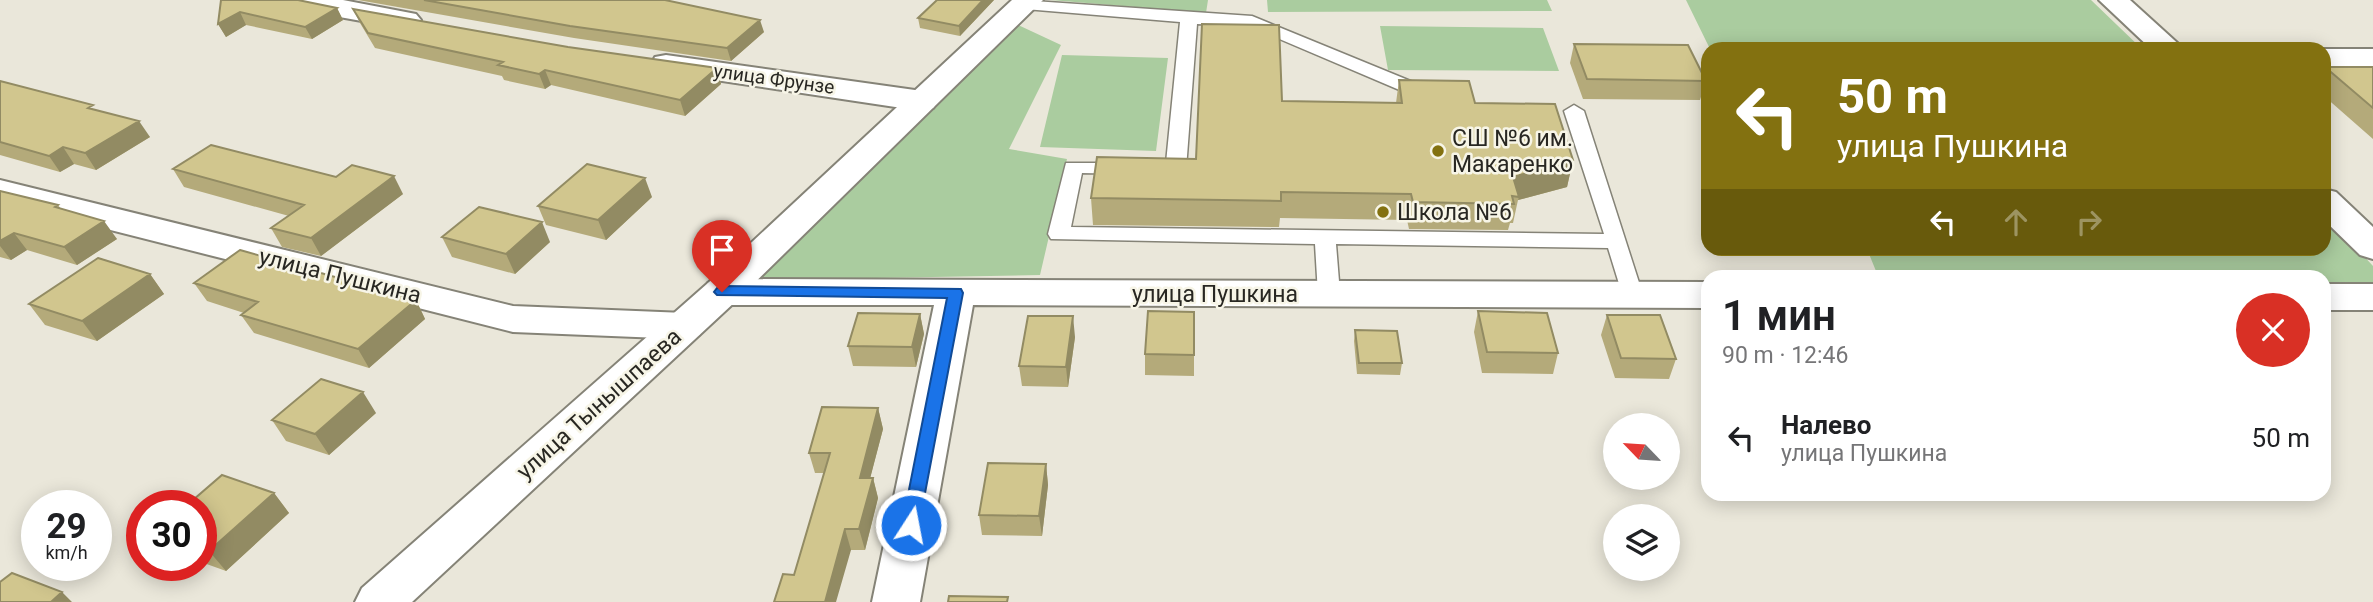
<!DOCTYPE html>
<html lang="ru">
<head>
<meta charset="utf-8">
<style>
	body { margin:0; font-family:Roboto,sans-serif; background:#f6f6f6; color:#202124; height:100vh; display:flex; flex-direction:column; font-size:26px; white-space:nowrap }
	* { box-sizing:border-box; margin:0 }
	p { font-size:23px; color:#757577 }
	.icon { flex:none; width:38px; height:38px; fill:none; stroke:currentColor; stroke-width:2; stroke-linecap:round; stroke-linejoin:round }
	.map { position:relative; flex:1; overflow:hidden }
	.drawer { position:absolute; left:1701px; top:270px; width:630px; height:231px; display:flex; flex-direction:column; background:#fff; border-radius:21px; box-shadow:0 4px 18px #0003 }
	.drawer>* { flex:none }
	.hud { position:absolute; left:1701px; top:42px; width:630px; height:214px; border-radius:21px; box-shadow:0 4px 18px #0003; background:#837110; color:#fff; overflow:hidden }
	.needle { width:46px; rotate:295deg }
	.buttons { position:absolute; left:1603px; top:413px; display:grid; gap:14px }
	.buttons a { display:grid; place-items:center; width:77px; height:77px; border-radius:50%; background:#fff; box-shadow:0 4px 18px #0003; font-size:35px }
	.speed { position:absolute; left:21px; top:490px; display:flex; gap:14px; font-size:35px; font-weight:700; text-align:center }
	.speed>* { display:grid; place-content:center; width:91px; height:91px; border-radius:50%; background:#fff; box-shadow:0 4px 18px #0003; line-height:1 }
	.speed small { font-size:18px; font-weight:400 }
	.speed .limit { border:10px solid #d22; background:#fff; color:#111 }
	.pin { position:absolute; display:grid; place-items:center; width:60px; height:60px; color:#fff; margin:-72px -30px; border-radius:50% 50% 50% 0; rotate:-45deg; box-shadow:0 0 7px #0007 }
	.pin .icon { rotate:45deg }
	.me { position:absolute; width:77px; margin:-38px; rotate:11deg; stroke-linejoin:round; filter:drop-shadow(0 0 5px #0008) }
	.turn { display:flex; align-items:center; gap:24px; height:147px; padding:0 21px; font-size:32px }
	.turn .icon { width:91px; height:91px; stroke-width:2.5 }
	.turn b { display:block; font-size:49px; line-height:60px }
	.lanes { display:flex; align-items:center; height:66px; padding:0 21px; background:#0003; justify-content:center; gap:35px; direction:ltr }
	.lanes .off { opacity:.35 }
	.round { display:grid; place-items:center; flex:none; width:74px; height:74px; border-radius:37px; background:#f6f6f6 }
	.headline { display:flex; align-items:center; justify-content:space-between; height:119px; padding:0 21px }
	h1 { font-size:42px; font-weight:600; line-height:52px }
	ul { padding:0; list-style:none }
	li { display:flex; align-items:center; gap:21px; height:98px; padding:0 21px }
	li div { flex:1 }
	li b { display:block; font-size:26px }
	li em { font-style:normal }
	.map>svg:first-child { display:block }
</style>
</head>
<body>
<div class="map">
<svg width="2373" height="602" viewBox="0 0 2373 602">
	<rect width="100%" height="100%" fill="#eae7da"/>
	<path fill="#aacc9f" d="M1051 0H1208L1206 13Z
		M1267 0H1547L1552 11 1268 12Z
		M1686 0H2091L2142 49H1710Z
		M1016 24 1061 45 1009 149 1067 159 1040 275 755 280Z
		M1380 26 1543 28 1559 71 1388 70Z
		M1062 55 1168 58 1156 151 1040 147Z
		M2324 213 2373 266V287L2324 286V276H1878L1867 249 2324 248Z"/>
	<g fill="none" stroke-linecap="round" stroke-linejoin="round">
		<g stroke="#858377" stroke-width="3">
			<path id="lane" d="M1019 0 1252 16 1430 89 1432 93 1430 97H1416L1249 26 1197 24 1186 169 1183 173 1176 175 1082 173 1071 227 1604 234 1564 111 1574 105 1584 111 1643 295 1640 300 1632 303 1624 300 1608 248 1336 244 1340 294 1337 299 1329 302 1321 299 1318 294 1315 244 1051 239 1048 234 1066 163H1166L1180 22 1025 9 1019 8 1016 4Z"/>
		</g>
		<g stroke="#858377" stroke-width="4">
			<path id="street" d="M281 0H343L416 14 421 20 416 26 406 29 295 9 285 6Z
				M2099 0H2130L2184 49H2151Z
				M2323 49H2373V67H2324Z
				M666 55 922 91 933 94 938 101 933 108 922 111 655 71 651 64 655 57Z
				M0 180 513 306 685 313 699 317 705 326 699 335 685 339 513 332 0 202Z
				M2324 189 2336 192 2373 227V259L2360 255 2324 220Z
				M722 279 1708 282V308L973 305 920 602H872L934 305H722L708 301 703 292 708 283Z
				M2324 284H2373V310H2324Z"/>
		</g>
		<g stroke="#858377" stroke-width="4">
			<path id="secondary" d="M1012 0H1043L736 301 412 602H355L362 588 708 283Z"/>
		</g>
		<use href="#lane" fill="#fff" fill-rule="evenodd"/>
		<use href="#street" fill="#fff" fill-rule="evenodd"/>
		<use href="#secondary" fill="#fff" fill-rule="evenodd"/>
	</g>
	<path fill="#b4aa7a" d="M221 0 337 8 343 20 312 39 246 25 226 37 218 24Z
		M358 0H665L764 32 731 61 574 38Z
		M937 0H994L960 36 920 28 918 18Z
		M353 9 568 47 717 68 721 84 685 116 551 85 545 89 504 80 502 76 375 48 360 23Z
		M1574 44 1706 81 1700 100 1583 99 1570 63Z
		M2325 67H2373V139L2324 96Z
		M1399 80 1475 103 1573 160 1567 187 1518 200 1513 223H1510L1508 230 1409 229 1407 220 1280 218 1279 227 1093 225 1091 198 1196 159 1282 101 1396 103Z
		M0 81 96 110 150 137 96 170 74 164 60 172 0 155Z
		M173 169 403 194 321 256 282 247 271 228 289 216 184 187Z
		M0 191 58 205 61 209 117 239 77 265 27 250 11 260 0 257Z
		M652 197 606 240 546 225 538 206Z
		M442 237 550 242 515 274 452 257Z
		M150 274 164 294 97 341 45 325 29 304Z
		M194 283 416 300 425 319 369 368 254 333 241 315 244 313 207 301Z
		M1478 311 1558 353 1553 374 1482 373 1474 332Z
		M1194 312V376L1145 375V354Z
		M920 314 924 334 916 367 853 366 848 346Z
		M1607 315 1676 359 1669 379 1615 378 1601 335Z
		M1355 330 1402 363 1400 375 1357 374 1354 341Z
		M1075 337 1068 387 1022 386 1019 366Z
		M878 408 883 429 870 478H873L878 498 865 550H851L794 575 824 473H815L809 453Z
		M376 413 329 455 286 441 272 420Z
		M1046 464 1048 485 1042 536 982 535 979 515Z
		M274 493 289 513 226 571 201 562V506Z"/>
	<path fill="#928b63" d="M983 0H994L960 36 959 26Z
		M337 8 343 20 312 39 305 27Z
		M240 12 246 25 226 37 218 24Z
		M760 20 764 32 731 61 727 48Z
		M717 68 721 84 685 116 680 100Z
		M545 70 551 85 545 89 539 74Z
		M139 121 150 137 96 170 85 153Z
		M63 147 74 164 60 172 49 156Z
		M1573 160 1567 187 1518 200 1519 197 1513 177Z
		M394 176 403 194 321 256 311 238Z
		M645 178 652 197 606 240 598 220Z
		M104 221 117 239 77 265 64 247Z
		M542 222 550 242 515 274 506 254Z
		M14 233 27 250 11 260 0 246V241Z
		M150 274 164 294 97 341 82 321Z
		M416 300 425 319 369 368 358 349Z
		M920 314 924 334 916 367 912 347Z
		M1073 316 1075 337 1068 387 1066 367Z
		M363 392 376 413 329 455 315 434Z
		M878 408 883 429 865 498 860 478Z
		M1046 464 1048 485 1042 536 1039 516Z
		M873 478 878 498 865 550 859 529Z
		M274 493 289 513 226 571 209 551Z
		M845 529 851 550 836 602H825Z
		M62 592 72 602H51Z"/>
	<path fill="#d1c68e" stroke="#928b63" stroke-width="2" d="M221 0H298L337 8 305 27 240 12 218 24Z
		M424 0H665L760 20 727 48 570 26Z
		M937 0H983L959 26 918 18Z
		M353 9 568 47 717 68 680 100 545 70 539 74 498 65 503 62 368 33Z
		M1202 24 1279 25 1282 101 1402 103 1399 80 1469 81 1475 103 1555 104 1573 160 1513 177 1519 197 1512 196 1514 204 1413 202 1411 194 1281 192V201L1091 198 1097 157 1196 159Z
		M1574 44 1688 45 1706 81 1587 79Z
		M2325 67H2373V108Z
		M0 81 93 105 88 108 139 121 85 153 63 147 49 156 0 142Z
		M211 145 336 177 352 165 394 176 311 238 271 228 304 205 173 169Z
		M587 164 645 178 598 220 538 206Z
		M0 191 58 205 55 207 104 221 64 247 14 233 0 241Z
		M479 207 542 222 506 254 442 237Z
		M240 250 416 300 358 349 241 315 258 302 194 283Z
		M98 258 150 274 82 321 29 304Z
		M1148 311 1194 312V355L1145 354Z
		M1478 311 1547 313 1558 353 1487 352Z
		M858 313 920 314 912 347 848 346Z
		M1607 315H1660L1676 359 1621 358Z
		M1028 316H1073L1066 367 1019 366Z
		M1355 330 1397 331 1402 363H1359Z
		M321 379 363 392 315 434 272 420Z
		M822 407 878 408 860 478H873L859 529H845L825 602H774L783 574 794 575 830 453H809Z
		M988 463 1046 464 1039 516 979 515Z
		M222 475 274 493 209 551 201 548V506H186Z
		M12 573 62 592 51 602H0V582Z
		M949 596 1008 597 1007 602H948Z"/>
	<path fill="#1a73e8" stroke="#114b97" stroke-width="2" d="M722 286 961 289 963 293 918 530 911 532 904 530 902 525 947 298 717 295 714 292 717 288Z"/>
	<g fill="#837110" stroke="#f7f5e7" stroke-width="2.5">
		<circle cx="1438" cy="151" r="7"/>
		<circle cx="1383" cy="212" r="7"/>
	</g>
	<g text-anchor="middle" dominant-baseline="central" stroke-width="5" stroke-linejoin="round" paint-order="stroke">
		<g font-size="19" fill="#282722" stroke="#f7f5e7">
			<text transform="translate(774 79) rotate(8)">улица Фрунзе</text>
		</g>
		<g font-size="23" fill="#282722" stroke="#f7f5e7" text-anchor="start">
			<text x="1452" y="138">СШ №6 им.<tspan x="1452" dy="26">Макаренко</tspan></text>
			<text x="1397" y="212">Школа №6</text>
		</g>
		<g font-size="23" fill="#282722" stroke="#f7f5e7">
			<text transform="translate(340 276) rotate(14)">улица Пушкина</text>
			<text x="1215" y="294">улица Пушкина</text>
			<text transform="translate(599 404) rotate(-42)">улица Тынышпаева</text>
		</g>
	</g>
</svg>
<div class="buttons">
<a><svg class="needle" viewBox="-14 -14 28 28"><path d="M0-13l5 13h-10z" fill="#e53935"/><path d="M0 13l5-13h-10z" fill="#757577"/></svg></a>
<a><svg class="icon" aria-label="layers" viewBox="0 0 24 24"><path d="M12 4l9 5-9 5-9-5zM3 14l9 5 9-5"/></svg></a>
</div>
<div class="speed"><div>29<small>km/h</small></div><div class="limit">30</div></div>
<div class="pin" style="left:722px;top:292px;background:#d93025"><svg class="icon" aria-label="arrive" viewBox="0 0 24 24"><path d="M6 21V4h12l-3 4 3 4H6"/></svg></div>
<svg class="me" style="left:911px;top:525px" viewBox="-20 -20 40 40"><circle r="17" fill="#1a73e8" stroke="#fff" stroke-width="3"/><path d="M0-11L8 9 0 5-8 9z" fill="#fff"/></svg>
<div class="hud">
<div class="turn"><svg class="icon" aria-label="left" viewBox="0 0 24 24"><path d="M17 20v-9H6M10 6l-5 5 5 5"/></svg><div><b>50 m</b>улица Пушкина</div></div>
<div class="lanes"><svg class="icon" aria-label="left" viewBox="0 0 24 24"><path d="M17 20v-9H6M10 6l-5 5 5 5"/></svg><svg class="icon off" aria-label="ahead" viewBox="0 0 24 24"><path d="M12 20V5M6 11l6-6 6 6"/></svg><svg class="icon off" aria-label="right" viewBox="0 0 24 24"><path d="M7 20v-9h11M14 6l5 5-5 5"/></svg></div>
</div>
<section class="drawer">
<div class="headline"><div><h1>1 мин</h1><p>90 m · 12:46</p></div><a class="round" style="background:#d93025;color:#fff"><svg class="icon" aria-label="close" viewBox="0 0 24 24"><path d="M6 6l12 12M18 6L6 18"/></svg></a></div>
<ul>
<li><svg class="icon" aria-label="left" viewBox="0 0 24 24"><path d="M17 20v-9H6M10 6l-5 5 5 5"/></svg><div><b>Налево</b><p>улица Пушкина</p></div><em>50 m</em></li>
</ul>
</section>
</div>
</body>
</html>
